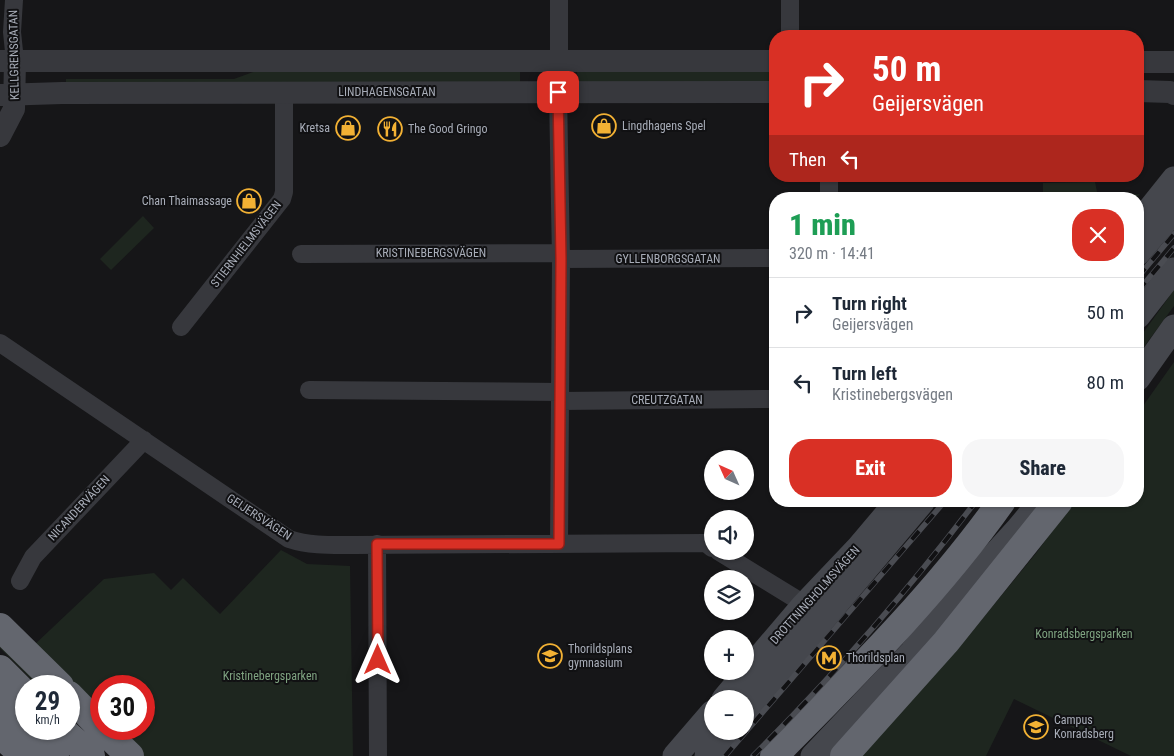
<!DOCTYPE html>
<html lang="en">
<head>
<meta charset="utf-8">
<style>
	body { margin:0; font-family:"Roboto Condensed",sans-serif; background:#f6f6f7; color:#1f2937; height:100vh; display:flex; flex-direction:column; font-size:19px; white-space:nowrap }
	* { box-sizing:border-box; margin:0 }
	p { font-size:16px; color:#747a83 }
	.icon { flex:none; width:28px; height:28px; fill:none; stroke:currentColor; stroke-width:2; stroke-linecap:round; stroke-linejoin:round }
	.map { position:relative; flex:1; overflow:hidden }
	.panel { position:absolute; left:769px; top:192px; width:375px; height:315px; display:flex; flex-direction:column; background:#fff; border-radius:20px; box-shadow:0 1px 4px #0004 }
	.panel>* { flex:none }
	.top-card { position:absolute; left:769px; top:30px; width:375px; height:152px; border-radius:20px; box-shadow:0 1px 4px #0004; background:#d93025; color:#fff; overflow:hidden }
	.needle { width:32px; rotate:315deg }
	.buttons { position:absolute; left:704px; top:450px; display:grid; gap:10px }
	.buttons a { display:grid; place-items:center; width:50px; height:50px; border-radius:50%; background:#fff; box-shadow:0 1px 4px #0004; font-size:25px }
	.speed { position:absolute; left:15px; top:675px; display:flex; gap:10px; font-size:25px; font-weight:700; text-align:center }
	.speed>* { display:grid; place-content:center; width:65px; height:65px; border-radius:50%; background:#fff; box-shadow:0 1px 4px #0004; line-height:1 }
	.speed small { font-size:12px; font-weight:400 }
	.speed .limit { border:8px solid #d22; background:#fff; color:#111 }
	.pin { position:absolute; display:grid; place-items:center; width:42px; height:42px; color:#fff; margin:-21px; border-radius:10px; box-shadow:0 2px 8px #0006 }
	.me { position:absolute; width:55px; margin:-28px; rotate:0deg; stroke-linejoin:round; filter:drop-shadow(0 0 4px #0008) }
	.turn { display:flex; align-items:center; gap:18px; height:105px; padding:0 20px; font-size:22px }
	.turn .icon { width:65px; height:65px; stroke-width:2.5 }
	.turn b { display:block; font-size:35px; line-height:42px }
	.then { display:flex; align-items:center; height:48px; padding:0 20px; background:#0003; gap:10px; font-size:19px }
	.round { display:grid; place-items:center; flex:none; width:52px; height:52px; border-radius:20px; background:#f6f6f7 }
	.summary { display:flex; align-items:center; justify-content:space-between; height:85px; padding:0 20px }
	h1 { font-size:30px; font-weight:800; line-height:38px; color:#1e9e55 }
	.action { display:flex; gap:10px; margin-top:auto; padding:10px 20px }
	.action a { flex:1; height:58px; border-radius:20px; background:#d93025; color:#fff; font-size:20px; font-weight:800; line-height:58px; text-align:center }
	.action a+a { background:#f6f6f7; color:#1f2937 }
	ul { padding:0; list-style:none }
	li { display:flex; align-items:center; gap:15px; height:70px; padding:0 20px; border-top:1px solid #e0e1e3 }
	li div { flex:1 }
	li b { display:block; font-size:19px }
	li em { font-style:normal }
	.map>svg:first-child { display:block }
</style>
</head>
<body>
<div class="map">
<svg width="1174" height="756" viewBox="0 0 1174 756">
	<rect width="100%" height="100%" fill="#161618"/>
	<path fill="#1e261f" d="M775 69V83L578 82 577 72Z
		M520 70V84L66 85V79H234L256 71Z
		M1095 182 1098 197 1140 194 1135 199H1043V183Z
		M143 216 154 228 111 270 100 259Z
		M1174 290V306L1138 355V340Z
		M1174 362V756H1131L1014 699 986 756H861L956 651 1037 552 1074 501H1138V413Z
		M281 550 307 564 350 566 353 756H144L116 729H144V686H101V714L32 647 104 579 154 573 171 590 183 578 220 614Z
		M0 638 49 686H38L0 648Z"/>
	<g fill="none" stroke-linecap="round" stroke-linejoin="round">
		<path stroke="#37383d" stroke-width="18" d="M14 0 12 32 15 61
			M790 0V36
			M559 61V0
			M558 92 561 259 559 544
			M829 176V199
			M301 254 561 253
			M561 259 775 258
			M181 327 282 199 284 192V92
			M0 343 289 539C310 546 332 545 354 545L706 543 712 548
			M309 390 560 392
			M560 401 775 399
			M377 544 378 756
			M718 551 796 599 803 606
			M20 581 33 557 144 440"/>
		<path stroke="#37383d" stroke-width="22" d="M0 61H775
			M1138 62H1174
			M1138 91 1170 92 1174 94
			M0 95 62 93 775 92
			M0 136 14 109 15 61"/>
		<path stroke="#45474d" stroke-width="25" d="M1138 224 1174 179
			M1138 253 1174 211
			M1138 316 1174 270
			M1138 378 1174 327
			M724 699 803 606 859 547 898 501
			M745 712 923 501
			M675 756 712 713
			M707 756 729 731
			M813 756 912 652 960 593 1019 528 1041 501"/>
		<path stroke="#63666e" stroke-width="28" d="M0 627 60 686
			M0 669 26 695
			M69 695 101 728
			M0 703 26 729
			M26 729 55 756
			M61 729 91 756
			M102 729 130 756
			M0 734 24 756
			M774 756C854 675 936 594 1002 501
			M844 756 946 642 1059 501"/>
		<g stroke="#4a4c52" stroke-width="5.5">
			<path id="rail" d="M1138 277 1174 234
				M1138 291 1174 248
				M725 756 945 501
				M753 756C833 676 908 591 976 501"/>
		</g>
		<use href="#rail" stroke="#111113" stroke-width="4" stroke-dasharray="11" stroke-linecap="butt"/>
	</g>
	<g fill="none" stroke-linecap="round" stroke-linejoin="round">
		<g stroke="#8d1f18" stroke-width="12">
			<path id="route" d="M378 660 377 544H559L561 259 558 92"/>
		</g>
		<use href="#route" stroke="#d93025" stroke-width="9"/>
	</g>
	<defs>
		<g id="shop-ring" transform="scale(1.25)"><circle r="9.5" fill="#111113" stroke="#f2b134" stroke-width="1.5"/><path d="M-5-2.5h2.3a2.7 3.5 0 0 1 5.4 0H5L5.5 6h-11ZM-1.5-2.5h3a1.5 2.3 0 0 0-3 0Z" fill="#f2b134"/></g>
		<g id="restaurant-ring" transform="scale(1.25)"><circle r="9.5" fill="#111113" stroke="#f2b134" stroke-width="1.5"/><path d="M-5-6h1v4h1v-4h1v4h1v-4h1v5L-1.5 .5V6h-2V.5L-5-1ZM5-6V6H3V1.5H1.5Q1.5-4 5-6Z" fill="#f2b134"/></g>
		<g id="school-ring" transform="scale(1.25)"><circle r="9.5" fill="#111113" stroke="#f2b134" stroke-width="1.5"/><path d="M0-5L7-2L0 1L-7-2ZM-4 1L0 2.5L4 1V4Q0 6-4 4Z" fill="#f2b134"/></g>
		<g id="metro-ring" transform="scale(1.25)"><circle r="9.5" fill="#111113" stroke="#f2b134" stroke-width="1.5"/><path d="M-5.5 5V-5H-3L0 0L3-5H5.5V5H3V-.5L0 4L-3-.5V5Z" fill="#f2b134"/></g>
		<g id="university-ring" transform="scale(1.25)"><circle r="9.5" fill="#111113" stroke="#f2b134" stroke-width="1.5"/><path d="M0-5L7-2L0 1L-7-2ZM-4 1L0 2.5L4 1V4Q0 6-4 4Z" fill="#f2b134"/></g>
	</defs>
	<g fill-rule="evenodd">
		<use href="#shop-ring" x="604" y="126"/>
		<use href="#shop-ring" x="348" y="128"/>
		<use href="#restaurant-ring" x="390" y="129"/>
		<use href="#shop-ring" x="249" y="201"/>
		<use href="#school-ring" x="550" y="656"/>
		<use href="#metro-ring" x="829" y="658"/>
		<use href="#university-ring" x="1036" y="727"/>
	</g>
	<g text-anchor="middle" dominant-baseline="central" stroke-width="4" stroke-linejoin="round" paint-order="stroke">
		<g font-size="12" fill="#a8adb8" stroke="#111113">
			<text transform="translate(14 55) rotate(-91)">KELLGRENSGATAN</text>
			<text x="387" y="92">LINDHAGENSGATAN</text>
			<text transform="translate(246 244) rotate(-52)">STIERNHIELMSVÄGEN</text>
			<text x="431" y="253">KRISTINEBERGSVÄGEN</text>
			<text x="668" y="259">GYLLENBORGSGATAN</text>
			<text x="667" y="400">CREUTZGATAN</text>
			<text transform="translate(79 508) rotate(-47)">NICANDERVÄGEN</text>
			<text transform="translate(259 517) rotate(33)">GEIJERSVÄGEN</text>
			<text transform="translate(815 595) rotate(-48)">DROTTNINGHOLMSVÄGEN</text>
		</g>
		<g font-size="12" fill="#a8adb8" stroke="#111113" text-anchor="start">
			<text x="622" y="126">Lingdhagens Spel</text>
			<text x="330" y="128" text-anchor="end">Kretsa</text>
			<text x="408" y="129">The Good Gringo</text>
			<text x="232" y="201" text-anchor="end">Chan Thaimassage</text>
			<text x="568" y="649">Thorildsplans<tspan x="568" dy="14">gymnasium</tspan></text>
			<text x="846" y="658">Thorildsplan</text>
			<text x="1054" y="720">Campus<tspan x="1054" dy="14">Konradsberg</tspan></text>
		</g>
		<g font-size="12" fill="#7fa381" stroke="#111113">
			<text x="1084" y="634">Konradsbergsparken</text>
			<text x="270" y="676">Kristinebergsparken</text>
		</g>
	</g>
</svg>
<div class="buttons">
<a><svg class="needle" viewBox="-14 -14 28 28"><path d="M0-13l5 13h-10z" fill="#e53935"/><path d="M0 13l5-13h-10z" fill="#747a83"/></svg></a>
<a><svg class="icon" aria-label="sound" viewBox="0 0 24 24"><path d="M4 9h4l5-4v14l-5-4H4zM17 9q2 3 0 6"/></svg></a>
<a><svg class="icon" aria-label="layers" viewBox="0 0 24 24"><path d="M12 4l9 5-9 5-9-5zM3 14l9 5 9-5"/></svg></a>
<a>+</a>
<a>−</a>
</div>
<div class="speed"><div>29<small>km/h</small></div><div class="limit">30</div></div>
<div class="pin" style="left:558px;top:92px;background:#d93025"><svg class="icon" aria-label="arrive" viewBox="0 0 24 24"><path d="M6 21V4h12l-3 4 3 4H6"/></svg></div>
<svg class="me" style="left:378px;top:660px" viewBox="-20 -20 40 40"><path d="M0-17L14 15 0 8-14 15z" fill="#d93025" stroke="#fff" stroke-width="4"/></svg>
<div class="top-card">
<div class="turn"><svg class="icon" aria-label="right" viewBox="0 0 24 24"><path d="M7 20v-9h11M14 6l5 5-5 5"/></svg><div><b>50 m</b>Geijersvägen</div></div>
<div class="then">Then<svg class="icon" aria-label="left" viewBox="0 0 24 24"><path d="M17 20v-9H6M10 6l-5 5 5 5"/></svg></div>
</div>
<section class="panel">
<div class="summary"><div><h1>1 min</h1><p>320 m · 14:41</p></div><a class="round" style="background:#d93025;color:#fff"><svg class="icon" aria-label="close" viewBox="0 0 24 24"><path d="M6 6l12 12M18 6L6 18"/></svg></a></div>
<ul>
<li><svg class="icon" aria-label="right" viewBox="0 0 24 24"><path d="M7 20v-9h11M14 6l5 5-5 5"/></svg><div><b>Turn right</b><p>Geijersvägen</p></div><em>50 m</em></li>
<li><svg class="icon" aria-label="left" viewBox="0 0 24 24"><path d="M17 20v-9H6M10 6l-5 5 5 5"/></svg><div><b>Turn left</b><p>Kristinebergsvägen</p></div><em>80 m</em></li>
</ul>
<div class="action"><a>Exit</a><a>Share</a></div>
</section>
</div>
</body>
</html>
